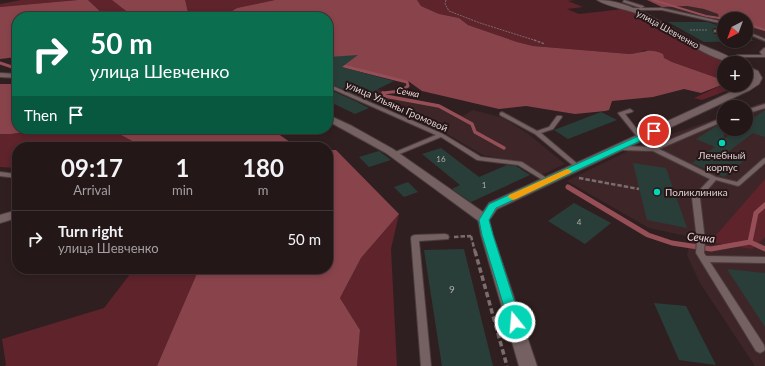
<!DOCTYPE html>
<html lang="en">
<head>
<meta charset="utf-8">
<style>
	body { margin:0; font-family:Lato,sans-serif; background:#2c2021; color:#f1f3f6; height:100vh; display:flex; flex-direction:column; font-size:15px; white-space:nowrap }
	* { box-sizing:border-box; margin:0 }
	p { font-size:13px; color:#a39fa2 }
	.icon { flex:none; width:22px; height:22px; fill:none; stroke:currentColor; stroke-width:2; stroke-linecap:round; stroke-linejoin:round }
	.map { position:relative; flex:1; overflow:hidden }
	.side { position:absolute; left:12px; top:142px; width:321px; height:132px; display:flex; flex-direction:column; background:#241718; border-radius:16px; box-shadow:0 2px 6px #0003,0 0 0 1px #413637 }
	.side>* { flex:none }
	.banner { position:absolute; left:12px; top:12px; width:321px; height:122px; border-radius:16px; box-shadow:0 2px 6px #0003,0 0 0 1px #413637; background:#0b6e4f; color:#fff; overflow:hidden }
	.needle { width:26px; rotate:221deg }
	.tools { position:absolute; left:717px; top:12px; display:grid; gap:8px }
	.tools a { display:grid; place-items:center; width:36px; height:36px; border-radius:50%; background:#241718; box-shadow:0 2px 6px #0003,0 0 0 1px #413637; font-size:20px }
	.pin { position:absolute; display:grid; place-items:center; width:34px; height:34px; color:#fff; margin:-17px; border:2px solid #fff; border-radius:50%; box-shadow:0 1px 4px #0007 }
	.me { position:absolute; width:44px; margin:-22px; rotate:343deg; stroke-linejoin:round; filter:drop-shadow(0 0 3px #0008) }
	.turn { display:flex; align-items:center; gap:14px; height:84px; padding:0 12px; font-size:18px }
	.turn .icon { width:52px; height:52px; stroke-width:2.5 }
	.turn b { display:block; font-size:28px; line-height:34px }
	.then { display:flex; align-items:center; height:38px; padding:0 12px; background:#0003; gap:8px; font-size:15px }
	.eta { display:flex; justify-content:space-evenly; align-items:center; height:68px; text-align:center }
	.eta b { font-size:24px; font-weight:700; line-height:28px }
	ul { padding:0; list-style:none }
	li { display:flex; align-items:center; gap:12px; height:56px; padding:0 12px; border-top:1px solid #413637 }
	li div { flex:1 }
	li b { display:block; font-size:15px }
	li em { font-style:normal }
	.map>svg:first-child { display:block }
</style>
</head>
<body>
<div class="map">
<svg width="765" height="366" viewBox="0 0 765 366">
	<rect width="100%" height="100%" fill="#301f20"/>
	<path fill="#3e2628" d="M687 6 704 9 718 14 719 19 724 20V24L668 11 647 7Z
		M746 26 765 31V43L746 34Z
		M328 74 384 91 387 95 439 105 463 116 473 110 503 118 527 133 565 164 541 175 521 162 483 155 444 132 328 82Z
		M765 102V366H755L700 283 687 255 691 237 649 228 567 181 640 145 724 116V129H746V108Z"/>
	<path fill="#5e232b" d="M21 0H78L0 7V4Z
		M88 0H275L237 8 222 17H106Z
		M417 0H575L568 1 583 7 567 9 579 14 623 9 641 15 700 50 729 63H724V85H742L702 100 694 98 724 84 720 79 672 62 645 50 639 53 629 54 533 46 517 42 468 25 459 18 439 14 421 6Z
		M48 129H110L143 147H17V168L0 167V134H11Z
		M765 179V237L752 249 710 242Z
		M399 214 391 249 397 366H357L360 330 340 298 361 258Z
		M134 269H200L157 366H4L6 365 2 339 104 308Z"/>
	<path fill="#89444b" d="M78 0H88L106 17H17V57L0 59V7Z
		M112 0H185L189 17H134Z
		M275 0H417L421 6 439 14 459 18 468 25 517 42 533 46 629 54C643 53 649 47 663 54L664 58 672 62 720 79 724 84 701 93 684 89 653 97 612 101 609 110 605 111 575 114 526 106 499 109 422 91 408 81 337 64 328 69V17H222L237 8Z
		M647 0H765V31L746 26V19L724 20 719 19 718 14 704 9 687 6 662 7Z
		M0 84H17V129H48L11 134H0Z
		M110 129H266L277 133 297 147H143Z
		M328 150H336L399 214 361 258 340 298 360 330 357 366H157L199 269H328Z"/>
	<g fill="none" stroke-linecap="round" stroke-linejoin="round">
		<path stroke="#964f56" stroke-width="2" d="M653 0 706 16 726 19
			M746 23 765 30"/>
		<path stroke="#964f56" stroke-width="3" d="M0 63 12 67
			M328 64H335L407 82 408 86 401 91 383 93 384 94"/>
		<path stroke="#964f56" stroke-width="3.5" d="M383 93 385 96 439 106 472 124 475 132 504 148"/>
		<path stroke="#964f56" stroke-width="5" d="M568 187 648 235 672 243 711 249 750 242
			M750 242 756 213 765 205
			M750 242 765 249"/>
	</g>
	<path fill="#2a3e39" d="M668 22H707L724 27V28H714L712 30 714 34H724V41H746V37L754 41 704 42Z
		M358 55 342 67 394 81 362 97 328 83V57Z
		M328 89 355 101 369 108 355 114 328 101Z
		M765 110V137L753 133 728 152 746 159 724 177 692 163 715 147 696 139 715 127 724 123V139L738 129H746V123Z
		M601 112 617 120 568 139 554 130Z
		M441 148 479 177 507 165 516 166 530 175 471 202 452 189 460 185 422 154Z
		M379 151 391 160 369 167 359 157Z
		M633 163 666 168 687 228 647 220Z
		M408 182 418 192 404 197 394 187Z
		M574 203 611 223 585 244 548 221Z
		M464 249 493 366H442L424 250Z
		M727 269 765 273V327Z
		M654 303 686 306 716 365 679 360Z"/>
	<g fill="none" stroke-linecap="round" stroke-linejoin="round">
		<g stroke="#4b3d3e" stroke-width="2">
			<path id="service" d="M624 0 643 6 644 7 641 8 623 2Z
				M631 8H662L724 22V24L662 10H630Z
				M715 30H724V32H714V30Z
				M746 31 765 39V41L746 33Z
				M764 48H765V57H738L736 56 738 55H762L760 52Z
				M328 84 443 134 481 157 522 162 551 181 550 182H546L518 165 477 160 441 137 397 155H393L392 154 393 153 436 135 328 87Z
				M765 104V108L746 114V110Z
				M630 109 633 111 632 112 625 114 643 137 644 138 643 139H639L618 113Z
				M502 112 537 131 549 127 557 116H561L562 117 553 129 541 133 580 166 581 167 580 168H576L535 134 500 115V113Z
				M724 117V121L659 149 716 177 737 182 763 159 765 158V163L740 185 738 186 716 180 700 198 705 240 704 253 706 256 765 257V263L710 262 764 345 765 349 764 351 760 353 756 351 696 253 697 240 692 198 710 179 653 151 619 150 616 148 619 146 653 147Z
				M0 172 17 174V178L0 176Z
				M445 234 448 235 449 237 448 239 419 241 431 366H421L411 238 412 236 415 235Z"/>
		</g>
		<g stroke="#4b3d3e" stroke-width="2">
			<path id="minor" d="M597 0C632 0 662 24 692 40 705 48 728 53 738 63 711 63 668 29 643 16 629 9 610 8 597 0Z
				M746 66 758 71 762 78 759 84 750 90 497 209 488 222H480L386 153 328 121V115L352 126 393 149 483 212 489 203 744 86 754 78 752 74 746 71Z
				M0 73 17 74V78L0 77Z
				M17 210V218L0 223V215Z"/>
		</g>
		<g stroke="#4b3d3e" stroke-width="2">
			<path id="tertiary" d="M484 215 488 216 493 235 537 366H519L481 235 478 219 480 216Z"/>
		</g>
		<path stroke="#7b6d6e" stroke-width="1" stroke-dasharray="2 1" stroke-linecap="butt" d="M446 0 445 4 449 11 480 23 537 41
			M690 30H707"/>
		<path stroke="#7b6d6e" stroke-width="1.5" stroke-dasharray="2.5 1.5" stroke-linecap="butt" d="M534 40 545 44
			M736 41 745 45"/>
		<path stroke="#7b6d6e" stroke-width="2.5" stroke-dasharray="4.5 2" stroke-linecap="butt" d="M579 178 639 189
			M471 236 475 252
			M454 237 471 236"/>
		<path stroke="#7b6d6e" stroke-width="3.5" stroke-dasharray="5.5 3" stroke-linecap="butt" d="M475 251 507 366"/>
		<use href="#service" fill="#756162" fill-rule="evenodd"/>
		<use href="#minor" fill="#756162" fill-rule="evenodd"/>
		<use href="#tertiary" fill="#756162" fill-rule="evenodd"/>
	</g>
	<path fill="#03d5b6" stroke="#028a76" d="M654 129 657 130V133L496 208 489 220 493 235 521 322 519 326 515 328 510 326 482 235 479 220 489 204Z"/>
	<path fill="#f59e0b" d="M567 169 570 170 572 172 570 173 516 199 513 200 508 197 509 195Z"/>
	<g fill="#03d5b6" stroke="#261617" stroke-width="1.5">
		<circle cx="722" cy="143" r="4"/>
		<circle cx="657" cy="192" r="4"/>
	</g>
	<g text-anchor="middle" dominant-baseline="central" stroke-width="4" stroke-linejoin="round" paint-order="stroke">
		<g font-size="8" fill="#b1adac">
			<text x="441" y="159">16</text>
			<text x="484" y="185">1</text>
			<text x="579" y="222">4</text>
		</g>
		<g font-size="9" fill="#ded2d3" stroke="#261617">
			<text transform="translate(668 29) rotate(29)">улица Шевченко</text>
		</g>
		<g font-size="9" font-style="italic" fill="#f0d9da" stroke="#261617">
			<text transform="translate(408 92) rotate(11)">Сечка</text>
		</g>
		<g font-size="10" fill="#ded2d3" stroke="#261617">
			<text transform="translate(397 106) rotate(24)">улица Ульяны Громовой</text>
		</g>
		<g font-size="10" fill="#ded2d3" stroke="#261617">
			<text x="722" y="155">Лечебный<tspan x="722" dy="12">корпус</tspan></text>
			<text x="665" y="192" text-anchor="start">Поликлиника</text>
		</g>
		<g font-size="10" fill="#b1adac">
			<text x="452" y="289">9</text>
		</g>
		<g font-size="11" font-style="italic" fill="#f0d9da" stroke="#261617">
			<text transform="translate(701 237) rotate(5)">Сечка</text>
		</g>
	</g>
</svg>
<div class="tools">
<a><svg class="needle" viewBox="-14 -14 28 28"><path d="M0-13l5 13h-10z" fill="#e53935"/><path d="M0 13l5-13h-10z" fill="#a39fa2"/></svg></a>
<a>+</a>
<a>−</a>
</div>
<div class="pin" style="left:654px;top:131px;background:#d93025"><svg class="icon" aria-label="arrive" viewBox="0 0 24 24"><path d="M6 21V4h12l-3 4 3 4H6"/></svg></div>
<svg class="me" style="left:515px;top:322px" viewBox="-20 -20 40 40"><circle r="17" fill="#03d5b6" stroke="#fff" stroke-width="3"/><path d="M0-11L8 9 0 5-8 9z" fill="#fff"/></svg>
<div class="banner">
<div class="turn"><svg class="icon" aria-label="right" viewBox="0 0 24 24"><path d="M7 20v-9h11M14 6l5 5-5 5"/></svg><div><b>50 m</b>улица Шевченко</div></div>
<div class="then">Then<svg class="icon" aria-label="arrive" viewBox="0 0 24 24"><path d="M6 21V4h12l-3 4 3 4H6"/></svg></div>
</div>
<section class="side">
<div class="eta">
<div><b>09:17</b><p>Arrival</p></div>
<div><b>1</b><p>min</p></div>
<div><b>180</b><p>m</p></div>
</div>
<ul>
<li><svg class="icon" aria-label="right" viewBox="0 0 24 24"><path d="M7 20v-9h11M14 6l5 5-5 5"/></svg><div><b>Turn right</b><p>улица Шевченко</p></div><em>50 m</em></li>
</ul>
</section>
</div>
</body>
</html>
